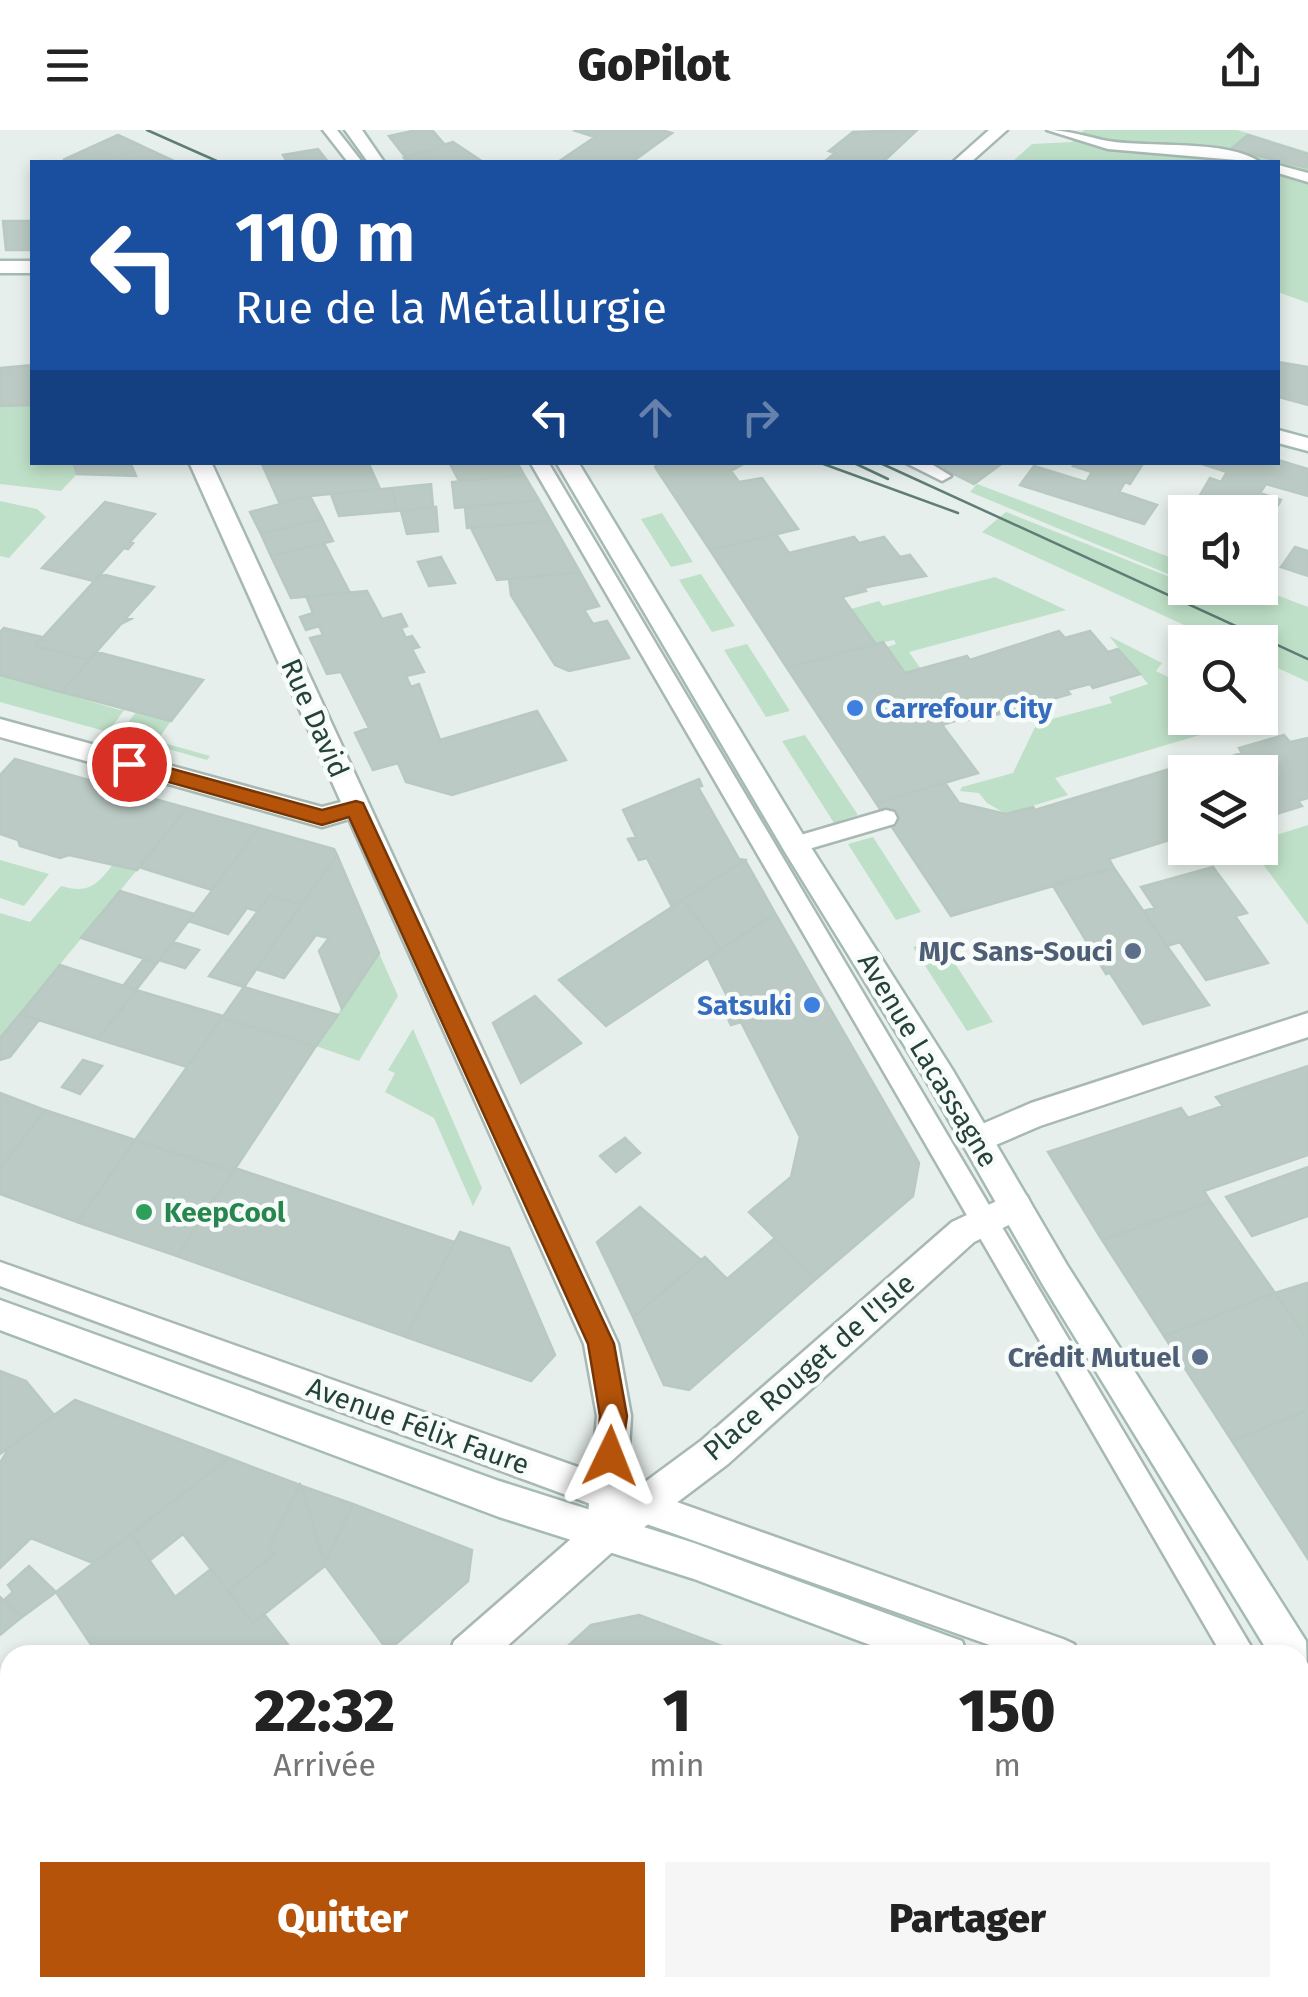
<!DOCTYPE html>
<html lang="fr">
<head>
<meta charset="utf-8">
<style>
	body { margin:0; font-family:"Fira Sans",sans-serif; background:#f6f6f6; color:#222; height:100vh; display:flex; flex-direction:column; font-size:38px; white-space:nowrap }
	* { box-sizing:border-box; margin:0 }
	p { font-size:32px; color:#767676 }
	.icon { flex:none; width:55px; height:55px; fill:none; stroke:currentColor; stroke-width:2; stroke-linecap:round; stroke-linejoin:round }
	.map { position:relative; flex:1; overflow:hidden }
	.details { position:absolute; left:0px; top:1515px; width:1310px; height:352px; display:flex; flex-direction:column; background:#fff; border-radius:30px 30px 0 0; box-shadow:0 5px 15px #0003 }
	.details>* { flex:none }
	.guide { position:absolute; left:30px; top:30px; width:1250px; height:305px; border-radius:0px; box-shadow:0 5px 15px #0003; background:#1a4fa0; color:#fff; overflow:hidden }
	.fabs { position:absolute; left:1168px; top:365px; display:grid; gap:20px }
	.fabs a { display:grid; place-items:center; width:110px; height:110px; border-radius:0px; background:#fff; box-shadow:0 5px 15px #0003; font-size:50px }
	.pin { position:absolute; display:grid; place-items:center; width:85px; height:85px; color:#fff; margin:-42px; border:5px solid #fff; border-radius:50%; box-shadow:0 2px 10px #0007 }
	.me { position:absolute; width:110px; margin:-55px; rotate:2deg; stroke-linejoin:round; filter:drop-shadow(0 0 8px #0008) }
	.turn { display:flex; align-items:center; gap:35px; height:210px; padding:0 40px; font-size:45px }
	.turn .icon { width:130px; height:130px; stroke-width:2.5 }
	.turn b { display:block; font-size:70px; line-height:85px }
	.lanes { display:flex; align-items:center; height:95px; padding:0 40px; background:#0003; justify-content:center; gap:50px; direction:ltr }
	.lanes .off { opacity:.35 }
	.eta { display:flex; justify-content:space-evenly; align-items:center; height:170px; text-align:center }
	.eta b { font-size:60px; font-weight:800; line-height:70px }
	.primary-button { display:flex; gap:20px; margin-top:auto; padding:20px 40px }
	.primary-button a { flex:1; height:115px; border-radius:0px; background:#b45309; color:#fff; font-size:40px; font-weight:800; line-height:115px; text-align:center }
	.primary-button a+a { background:#f6f6f6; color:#222 }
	header { display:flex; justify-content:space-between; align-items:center; height:130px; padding:0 40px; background:#fff; font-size:45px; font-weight:800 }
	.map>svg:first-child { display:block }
</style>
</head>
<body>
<header><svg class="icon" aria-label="menu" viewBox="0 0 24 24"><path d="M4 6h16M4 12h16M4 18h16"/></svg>GoPilot<svg class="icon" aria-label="share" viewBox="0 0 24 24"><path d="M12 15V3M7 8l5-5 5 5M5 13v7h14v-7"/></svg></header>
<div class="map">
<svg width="1308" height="1867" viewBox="0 0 1308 1867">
	<rect width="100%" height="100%" fill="#e6efeb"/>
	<path fill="#bfe0c8" d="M1084 0H1237L1308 22V173L1278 162V32H1012L1032 14 1072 12Z
		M32 275V332L73 333 77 344 61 361 0 354V276Z
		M977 354 1185 433V451L970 362Z
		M0 371 37 379 46 387 9 428 0 426Z
		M1006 382 1185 453V458H1258L1308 477V552L1260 530V512H1221L982 402Z
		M662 383 693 432 671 437 641 389Z
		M701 444 735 496 712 502 679 450Z
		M995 447 1066 480 909 522 921 539 905 543 887 517 896 514 894 510 876 514 851 479 879 471 883 476Z
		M1109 506 1162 533 1156 541 1170 548 1179 540 1185 543V588H1260V574L1277 582 1055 648 1068 665 1006 684 987 673 979 663 960 661 962 657 1013 643 1037 593 1112 573 1109 567 1148 554Z
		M747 514 790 581 766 587 724 520Z
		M0 545 120 580 125 579 108 602 0 572Z
		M136 582 171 591 157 611 210 626 207 630 119 605Z
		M805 605 858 685 834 693 782 611Z
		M1308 695V795L1254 722V718H1260V710Z
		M873 707 921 782 896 790 848 714Z
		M0 730 49 744 24 776 0 768Z
		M114 733 137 740 0 908V783L30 792 61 756C89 764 97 755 114 733Z
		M939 809 993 892 967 901 913 817Z
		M379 823 398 866 359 931 316 916Z
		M413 899 482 1058 473 1076 434 988 385 962 395 943 388 940Z"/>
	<path fill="#bbcac4" stroke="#b8c9c2" stroke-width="2.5" d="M417 0H432L445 15 406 28 389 6Z
		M573 0H661L672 3 632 32H558L595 7Z
		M917 0 883 32H824L835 23 829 21 853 2Z
		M118 5 176 32 63 30Z
		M1248 5 1308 24V38L1231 19Z
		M453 12 483 32H408L404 28Z
		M318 19 328 32H287L283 25Z
		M3 91H32V120H6Z
		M1278 232 1308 237V275L1279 267Z
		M32 235V275L0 276V238Z
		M1278 330 1308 339V366L1266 354 1260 363 1281 370 1263 401H1260V382H1200L1192 379 1210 348 1221 352 1227 342 1196 332Z
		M73 332H130L136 346 77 344Z
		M261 332H368L380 359 310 366 280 374Z
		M449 332H517L524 345 459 351Z
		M660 332 745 333 731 341 739 352 762 348 798 399 710 420 655 337Z
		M930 332H1004L974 354Z
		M1076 332H1144L1130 354 1125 352 1119 362 1157 375 1144 394 1020 355 1034 336 1086 352 1092 342 1073 336Z
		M524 345 539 370 455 378 452 352Z
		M431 354 433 377 397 381 392 358Z
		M392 358 397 381 339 386 331 364Z
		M310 366 322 389 261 404 250 382Z
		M539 370 551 391 467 398 465 377Z
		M105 372 155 384 130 412 133 413 128 419 124 418 94 451 42 438Z
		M436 377 438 401 407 404 401 381Z
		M322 389 333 411 271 426 261 404Z
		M551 391 580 442 497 450 471 398Z
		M776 404 789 423 854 407 859 413 884 407 900 427 910 425 926 446 872 456 864 458 866 461 842 467 876 514 787 538 710 420Z
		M324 413 350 463 291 468 271 426Z
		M1295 417 1308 421V446L1281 437Z
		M441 427 455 453 429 456 418 432Z
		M580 442 599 476 584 480 593 494 607 491 629 528 569 541 555 535 511 465 509 449Z
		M101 444 154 457 126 488 131 489 121 494 89 530 35 516Z
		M367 461 382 489 401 484 407 496 401 498 406 508 412 506 419 517 412 519 424 542 406 546 411 557 419 554 440 610 537 581 566 630 452 665 406 652 398 633 373 640 355 603 369 598 341 542 327 544 310 508 323 505 319 496 306 500 300 487 313 483 306 466Z
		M4 498 42 507 35 516 89 530 61 562 0 545V502Z
		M1059 501 1065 508 1090 501 1108 522 1118 519 1140 544 1093 558 1090 554 1067 560 1070 564 974 591 964 588 942 595 978 643 876 673 787 538 883 512 905 543 967 526 970 530Z
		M97 522 203 550 171 591 61 562Z
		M1284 605 1290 612 1308 608V668L1298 671 1302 676 1260 689V642H1185V705L1109 729 1114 738 951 786 876 673 945 653 959 673 1006 684 1033 677 1035 680 1189 633 1193 637 1220 630 1242 623 1239 618Z
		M15 629 176 675 187 678 137 740 69 725 60 728 20 716 18 710 0 704V645Z
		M699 649 702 656 698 657 739 729 745 730 672 777 647 728 639 730 628 709 636 707 623 680Z
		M187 678 259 698 212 760 139 737Z
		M259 698 334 719 337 725 301 775 270 765 257 781 247 778 228 804 189 791Z
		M337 725 379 823 342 879 319 821 329 808 316 805 284 848 256 839Z
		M745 730 775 783 721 819 683 770Z
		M1213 737 1247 783 1235 786 1268 833 1206 850 1180 812 1167 816 1143 781 1155 778 1141 757Z
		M1114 738 1167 816 1209 875 1143 894 1110 843 1106 844 1052 754Z
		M120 761 194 784 157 833 81 808Z
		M270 765 301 775 244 857 209 846Z
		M683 770 721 819 606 896 559 850Z
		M775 783 919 1033 913 1066 816 1149 749 1082 791 1047 800 1007 741 892 731 895 722 877 731 874 708 828Z
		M173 812 199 820 185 838 159 830Z
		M144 829 157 833 136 860 123 856Z
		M60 835 136 860 98 909 20 884Z
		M244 857 338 885 316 916 222 888Z
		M136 860 223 886 187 937 98 909Z
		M535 866 581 913 521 953 493 893Z
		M20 884 39 890 10 927 0 930V908Z
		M222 888 316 916 233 1042 135 1010Z
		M83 930 102 936 80 964 62 957Z
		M1308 936V1025L1204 1061 1211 1072 1102 1110 1048 1022 1181 978 1188 988 1223 976 1216 967Z
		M0 963 45 980 0 1039Z
		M45 980 135 1010 77 1092 0 1064V1039Z
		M625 1008 640 1023 616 1042 600 1026Z
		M135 1010 233 1042 177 1126 77 1092Z
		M1308 1037V1086L1252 1106 1226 1067Z
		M235 1038 454 1112 406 1207 177 1126Z
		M1211 1072 1275 1163 1164 1206 1102 1110Z
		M640 1077 701 1130 633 1187 597 1112Z
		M460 1102 509 1118 555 1225 531 1251 406 1207Z
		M775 1108 816 1149 689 1260 664 1255 633 1187 705 1127 727 1149Z
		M1307 1153 1308 1154 1307 1208 1275 1163Z
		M1275 1163 1308 1210V1280L1232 1311 1164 1206Z
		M0 1241 26 1251 54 1285 0 1324Z
		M75 1270 229 1328 93 1433 31 1408 0 1438V1333L9 1318Z
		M1308 1280V1429L1232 1311Z
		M229 1328 300 1355 269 1418 275 1424 228 1461 183 1404 149 1431 131 1404Z
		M300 1355 326 1435 253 1493 228 1461 275 1424 269 1418Z
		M302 1356 353 1374 324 1434Z
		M353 1374 472 1420 468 1451 388 1521 324 1434Z
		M131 1404 175 1467 211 1439 253 1493 264 1484 296 1525H98L56 1462Z
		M29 1436 56 1462 22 1487 4 1470 13 1462 8 1455Z
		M0 1467 22 1487 0 1505Z
		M639 1485 746 1525H558L591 1495Z
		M10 1673V1848L0 1857V1681Z
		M1300 1735 1308 1738V1867H1248L1225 1858H1300Z
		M196 1858H417L424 1867H186Z
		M534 1858H594L587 1867H543Z
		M655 1858H772L781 1867H648Z
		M772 1858H853L847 1867H781Z
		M1104 1858H1152L1147 1867H1115Z"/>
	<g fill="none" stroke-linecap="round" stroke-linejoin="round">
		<g stroke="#a8b8b2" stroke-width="5">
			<path id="lane" d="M323 0H337L362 32H348Z
				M1047 0C1069 0 1086 7 1108 11 1149 18 1226 9 1260 32L1108 19Z
				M1278 35 1308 43V52L1278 43Z
				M530 332H548L1256 1525H1222Z
				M904 332H928L951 346 942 351Z
				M886 680 894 682 897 688 894 694 795 723 784 715 787 709Z
				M0 1132 1063 1509 1074 1514 1079 1525H1018L607 1380 0 1156Z
				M1300 1605 1308 1609V1653L1300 1649Z"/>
		</g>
		<g stroke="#a8b8b2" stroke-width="5">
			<path id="street" d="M989 0H1007L971 32H953Z
				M189 332H211L618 1214 631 1286 626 1366 702 1310 952 1092 1016 1062 1027 1066 1032 1076 1027 1086 974 1112 728 1334 618 1417 497 1525H449L454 1511 587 1395 597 1286 584 1214 349 689 322 697 0 607V589L322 677 341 672Z
				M1308 883V907L1040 996 977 1023 966 1019 961 1010 966 1001 1031 973Z
				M1300 1586 1308 1590V1630L1300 1626Z
				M69 1858H119L116 1867H65Z
				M908 1858H952L949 1867H904Z"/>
		</g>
		<g stroke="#a4bbb3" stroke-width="5">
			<path id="secondary" d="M345 0H362L384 32H368Z
				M0 131H32V143H0Z
				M1278 300 1308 308V321L1278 313Z
				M556 332H578L805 708 952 939 1067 1135 1306 1511 1308 1571 1300 1568V1525H1270L1043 1155 930 957 785 722Z
				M0 1170 499 1351 694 1413 948 1506 962 1511 967 1525H897L694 1449 499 1387 0 1200Z
				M1300 1632 1308 1635V1675L1300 1672Z"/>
		</g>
		<use href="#lane" fill="#fff" fill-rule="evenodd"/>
		<use href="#street" fill="#fff" fill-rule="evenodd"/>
		<use href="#secondary" fill="#fff" fill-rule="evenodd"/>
		<path stroke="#5f7d75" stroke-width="2.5" d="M147 0 219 32
			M818 332 958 383
			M852 332 888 349
			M878 332 1308 529"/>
	</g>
	<path fill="#b45309" stroke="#753606" stroke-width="2.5" d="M129 627 322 680 356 671 363 673 614 1214 627 1286 620 1335 610 1339 601 1335 597 1326 600 1286 588 1214 349 687 322 695 122 639 119 634Z"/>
	<g fill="#3f7fe0" stroke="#f7fbf9" stroke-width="4">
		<circle cx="855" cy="578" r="10"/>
		<circle cx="812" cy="875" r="10"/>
	</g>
	<g fill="#5c6f8a" stroke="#f7fbf9" stroke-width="4">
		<circle cx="1133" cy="821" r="10"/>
		<circle cx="1200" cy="1227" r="10"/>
	</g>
	<circle fill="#2e9e5b" stroke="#f7fbf9" stroke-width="4" cx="144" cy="1082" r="10"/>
	<g text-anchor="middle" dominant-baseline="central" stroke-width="9" stroke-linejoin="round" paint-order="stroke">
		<g font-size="28" font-weight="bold" fill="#366cbe" stroke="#f7fbf9" text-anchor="start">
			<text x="875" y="578">Carrefour City</text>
			<text x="792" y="875" text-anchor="end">Satsuki</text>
		</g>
		<g font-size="28" fill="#24423a" stroke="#f7fbf9">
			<text transform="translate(315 588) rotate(66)">Rue David</text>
			<text transform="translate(928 930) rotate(59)">Avenue Lacassagne</text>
			<text transform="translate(809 1237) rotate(-41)">Place Rouget de l'Isle</text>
			<text transform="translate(418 1296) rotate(20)">Avenue Félix Faure</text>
		</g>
		<g font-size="28" font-weight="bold" fill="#4e5e75" stroke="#f7fbf9" text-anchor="end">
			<text x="1113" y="821">MJC Sans-Souci</text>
			<text x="1180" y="1227">Crédit Mutuel</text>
		</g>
		<g font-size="28" font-weight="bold" fill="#27864d" stroke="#f7fbf9" text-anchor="start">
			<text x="164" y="1082">KeepCool</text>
		</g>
	</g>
</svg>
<div class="fabs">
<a><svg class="icon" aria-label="sound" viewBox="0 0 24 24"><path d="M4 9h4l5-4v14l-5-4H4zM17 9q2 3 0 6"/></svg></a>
<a><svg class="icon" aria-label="search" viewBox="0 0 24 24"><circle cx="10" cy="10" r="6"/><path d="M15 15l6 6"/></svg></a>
<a><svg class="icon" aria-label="layers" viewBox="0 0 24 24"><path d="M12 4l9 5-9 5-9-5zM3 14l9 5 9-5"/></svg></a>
</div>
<div class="pin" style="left:129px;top:634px;background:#d93025"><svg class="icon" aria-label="arrive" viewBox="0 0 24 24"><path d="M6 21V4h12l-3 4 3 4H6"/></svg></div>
<svg class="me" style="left:610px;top:1326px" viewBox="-20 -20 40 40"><path d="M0-17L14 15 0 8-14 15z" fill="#b45309" stroke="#fff" stroke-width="4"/></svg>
<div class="guide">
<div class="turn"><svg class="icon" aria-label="left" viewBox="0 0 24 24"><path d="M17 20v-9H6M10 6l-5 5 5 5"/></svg><div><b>110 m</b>Rue de la Métallurgie</div></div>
<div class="lanes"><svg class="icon" aria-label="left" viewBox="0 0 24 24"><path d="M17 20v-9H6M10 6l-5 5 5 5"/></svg><svg class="icon off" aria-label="ahead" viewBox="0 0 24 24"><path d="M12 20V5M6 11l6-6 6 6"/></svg><svg class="icon off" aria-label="right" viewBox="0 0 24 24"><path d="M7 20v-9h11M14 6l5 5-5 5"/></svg></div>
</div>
<section class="details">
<div class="eta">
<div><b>22:32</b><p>Arrivée</p></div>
<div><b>1</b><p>min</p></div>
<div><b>150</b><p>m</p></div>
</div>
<div class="primary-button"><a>Quitter</a><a>Partager</a></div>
</section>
</div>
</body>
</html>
